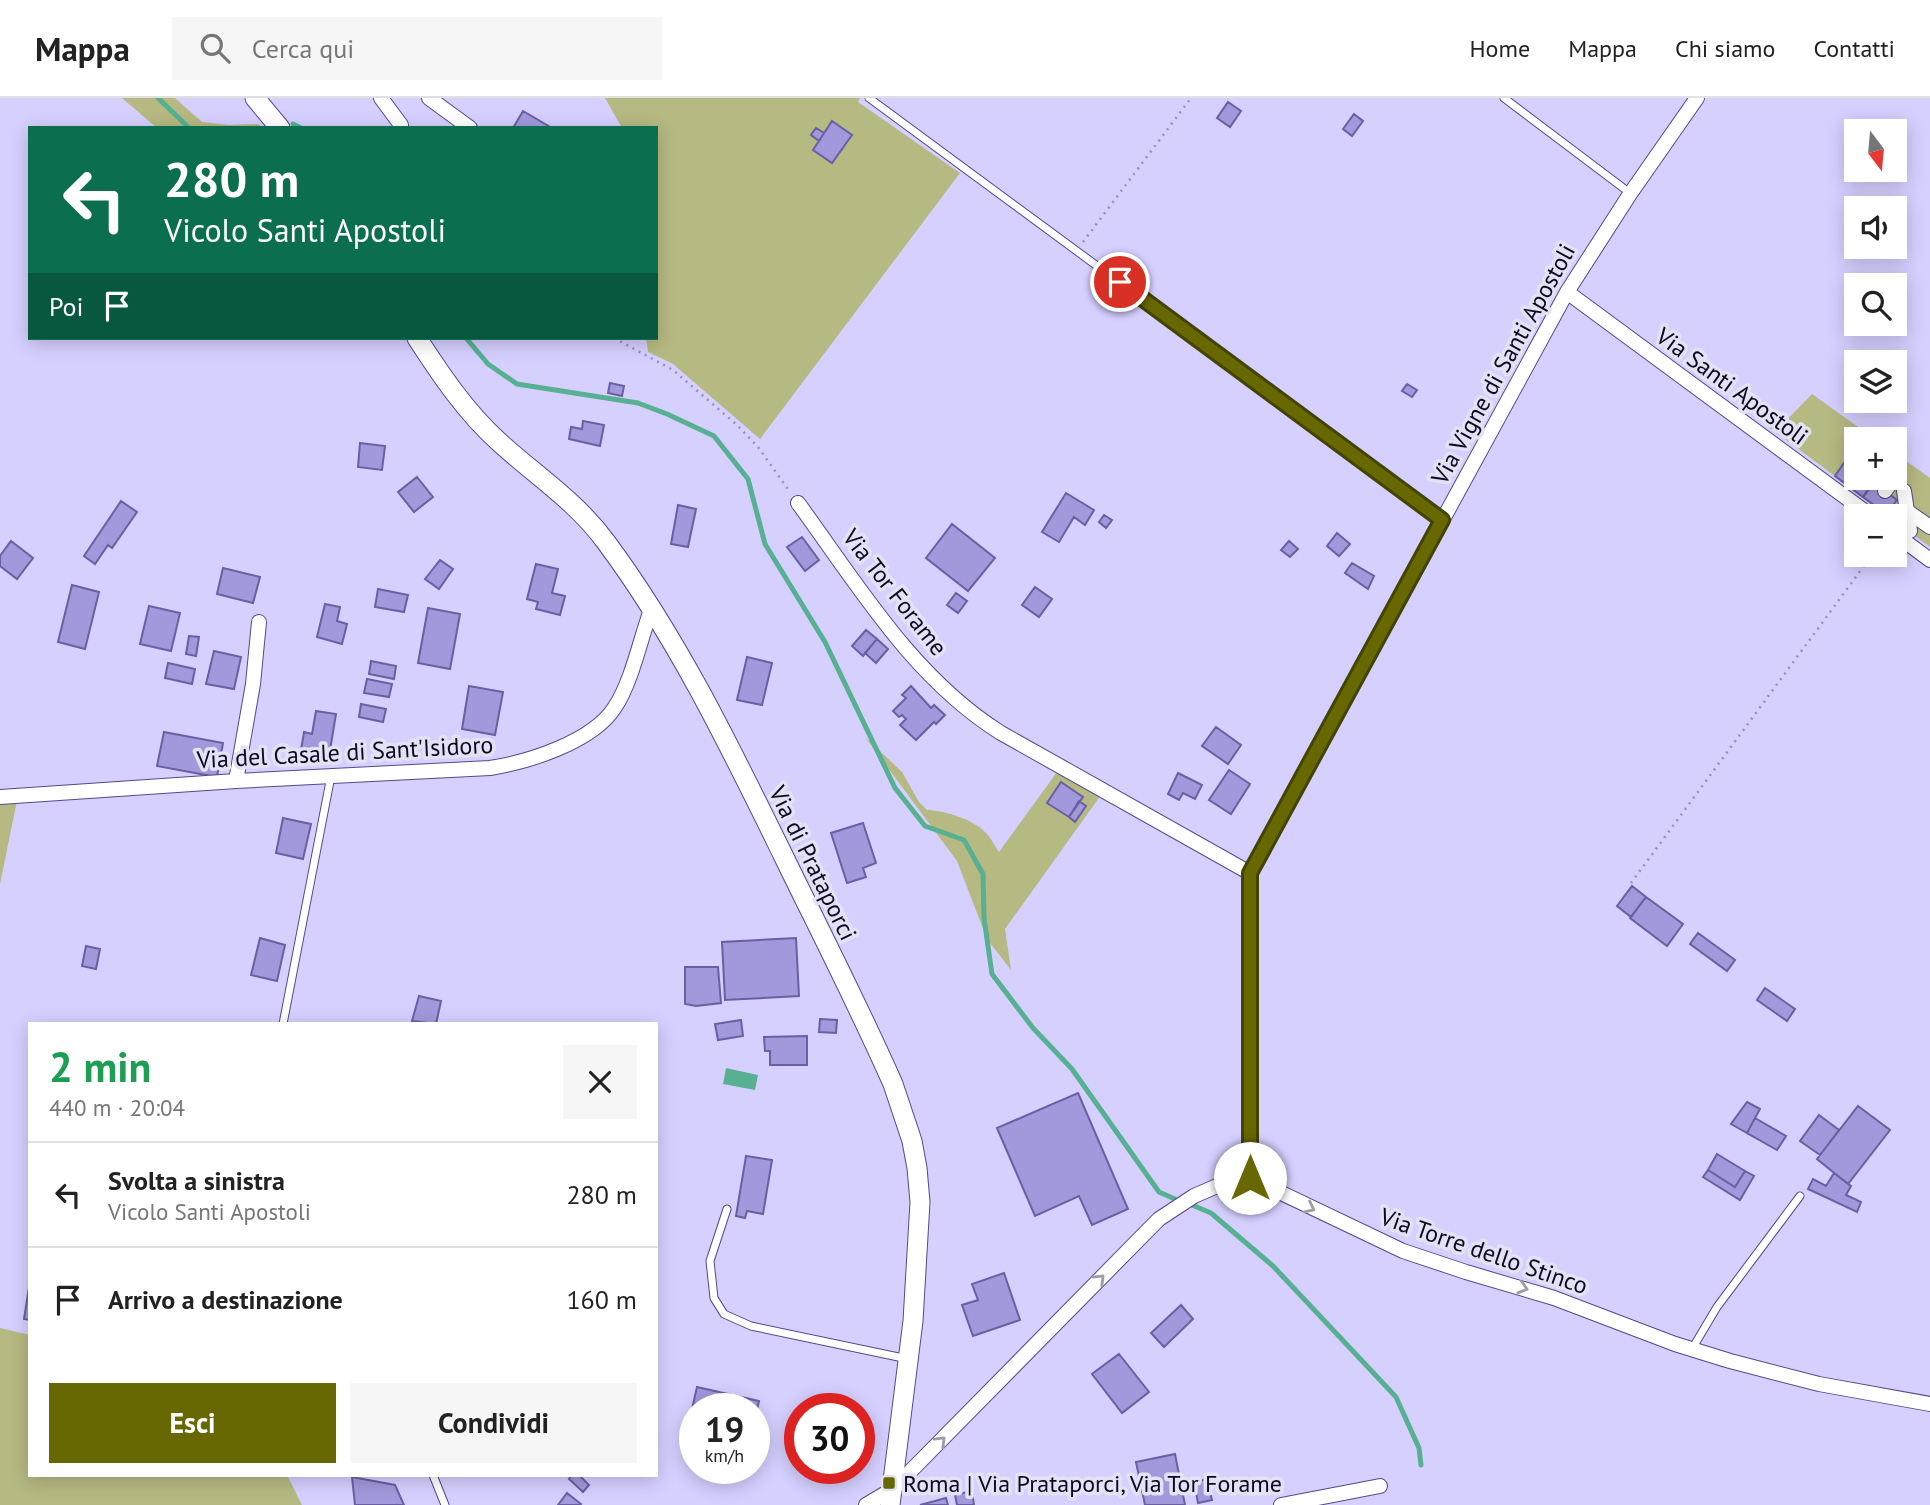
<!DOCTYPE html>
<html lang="it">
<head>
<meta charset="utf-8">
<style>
	body { margin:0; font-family:"PT Sans",sans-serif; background:#f6f6f6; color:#222; height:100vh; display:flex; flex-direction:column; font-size:26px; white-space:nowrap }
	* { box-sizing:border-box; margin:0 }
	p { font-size:23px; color:#767676 }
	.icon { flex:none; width:38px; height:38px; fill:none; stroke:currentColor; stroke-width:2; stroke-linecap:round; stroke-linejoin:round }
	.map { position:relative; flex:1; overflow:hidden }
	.side { position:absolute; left:28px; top:924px; width:630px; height:455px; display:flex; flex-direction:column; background:#fff; border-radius:0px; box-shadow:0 4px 18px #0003 }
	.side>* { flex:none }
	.top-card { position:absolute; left:28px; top:28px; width:630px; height:214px; border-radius:0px; box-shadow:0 4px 18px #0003; background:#0b6e4f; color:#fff; overflow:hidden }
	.needle { width:46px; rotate:164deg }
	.controls { position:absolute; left:1844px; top:21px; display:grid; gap:14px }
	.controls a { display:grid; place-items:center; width:63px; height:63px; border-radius:0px; background:#fff; box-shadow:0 4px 18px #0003; font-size:35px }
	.speed { position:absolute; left:679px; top:1295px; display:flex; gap:14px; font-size:35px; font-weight:700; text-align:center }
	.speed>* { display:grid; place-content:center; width:91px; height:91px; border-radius:50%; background:#fff; box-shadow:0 4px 18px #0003; line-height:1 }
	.speed small { font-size:18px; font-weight:400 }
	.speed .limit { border:10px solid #d22; background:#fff; color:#111 }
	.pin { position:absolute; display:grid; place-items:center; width:60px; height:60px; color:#fff; margin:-30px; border:4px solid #fff; border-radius:50%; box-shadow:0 2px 7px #0007 }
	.me { position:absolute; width:77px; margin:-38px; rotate:0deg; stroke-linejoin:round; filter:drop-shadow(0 0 5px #0008) }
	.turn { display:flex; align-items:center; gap:24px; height:147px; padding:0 21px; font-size:32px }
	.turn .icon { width:91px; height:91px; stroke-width:2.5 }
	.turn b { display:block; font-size:49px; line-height:60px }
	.then { display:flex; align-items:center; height:66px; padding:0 21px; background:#0003; gap:14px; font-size:26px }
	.round { display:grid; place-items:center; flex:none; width:74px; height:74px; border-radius:0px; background:#f6f6f6 }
	.headline { display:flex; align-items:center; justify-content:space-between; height:119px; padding:0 21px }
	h1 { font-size:42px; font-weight:600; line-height:52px; color:#1e9e55 }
	.button { display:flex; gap:14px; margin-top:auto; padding:14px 21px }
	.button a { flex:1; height:80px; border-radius:0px; background:#676802; color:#fff; font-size:28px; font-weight:600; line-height:80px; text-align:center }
	.button a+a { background:#f6f6f6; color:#222 }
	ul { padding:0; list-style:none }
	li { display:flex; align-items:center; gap:21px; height:105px; padding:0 21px; border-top:2px solid #e0e0e0 }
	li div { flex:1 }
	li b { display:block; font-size:26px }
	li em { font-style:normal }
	header { display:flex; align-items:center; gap:42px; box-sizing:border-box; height:98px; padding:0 35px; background:#fff; border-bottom:2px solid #e0e0e0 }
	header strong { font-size:33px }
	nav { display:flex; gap:38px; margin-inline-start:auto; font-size:24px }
	.search { width:490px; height:63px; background:#f6f6f6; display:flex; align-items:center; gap:18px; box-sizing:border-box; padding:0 24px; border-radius:0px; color:#767676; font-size:26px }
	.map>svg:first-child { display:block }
</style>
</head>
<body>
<header>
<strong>Mappa</strong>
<div class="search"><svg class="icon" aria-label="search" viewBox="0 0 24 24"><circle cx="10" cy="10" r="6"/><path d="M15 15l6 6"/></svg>Cerca qui</div>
<nav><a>Home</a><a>Mappa</a><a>Chi siamo</a><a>Contatti</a></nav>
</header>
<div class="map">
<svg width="1930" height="1407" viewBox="0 0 1930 1407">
	<rect width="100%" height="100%" fill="#d5d0ff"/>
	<path fill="#b7b982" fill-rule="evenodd" d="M122 0H175L202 24 229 27 259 26 263 30H157Z
		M605 0H860L858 4 960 75 760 341 673 266 648 254 646 240H656V30H622Z
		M1812 296 1875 341H1857V380H1895V355L1930 380V449L1895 423V418H1889L1767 328 1784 325Z
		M865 639 902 674 919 704 927 712C946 713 973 721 986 735 991 740 995 748 999 754L1057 674 1101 697 1005 831 1011 872 987 841 957 763ZM1062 685 1082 698 1075 723 1048 705Z
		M18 698 0 786V699Z
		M0 1230 30 1237V1377H287L302 1407H0Z"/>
	<path fill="#58b093" d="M726 970 758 977 755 992 723 986Z"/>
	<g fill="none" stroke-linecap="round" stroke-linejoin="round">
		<path stroke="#58b093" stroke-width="5" d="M158 0 189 30
			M293 26 301 30
			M466 240 488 266 517 286 638 305 667 316 714 338 748 381 765 446 825 544 895 690 925 728 964 742 983 776 984 820 992 876 1033 930 1072 971 1159 1094 1175 1101
			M1192 1107 1211 1115 1273 1168 1396 1299 1419 1350 1421 1367"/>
	</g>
	<path fill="#a199db" stroke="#6b5fa4" stroke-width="2" d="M1228 4 1241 13 1230 29 1217 20Z
		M523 13 552 30H513Z
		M1354 16 1363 23 1352 38 1343 31Z
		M832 23 852 37 832 65 813 52Z
		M816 30 824 35 819 43 811 37Z
		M610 285 624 288 622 298 608 295Z
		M1407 286 1417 292 1412 299 1402 293Z
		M583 323 604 327 600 348 569 341 571 329 582 331Z
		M360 345 385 348 382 372 358 369Z
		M1844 365 1857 374V380H1865L1873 386 1863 399 1835 378Z
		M417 379 433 399 414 414 398 394Z
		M1873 384 1897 402 1886 416 1863 399Z
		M1066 395 1094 412 1085 427 1074 419 1059 444 1042 434Z
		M121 403 137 414 112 450 108 447 95 466 84 458Z
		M678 407 696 411 688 449 671 446Z
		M1104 417 1112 422 1106 430 1099 424Z
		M952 426 995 460 968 493 926 460Z
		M1337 435 1350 446 1339 458 1327 448Z
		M802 439 819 462 805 473 787 449Z
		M11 443 33 460 17 481 0 468V458Z
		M1289 443 1298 451 1290 459 1281 452Z
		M440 462 453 471 439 491 425 481Z
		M1352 465 1374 478 1368 491 1345 475Z
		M536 466 558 471 552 495 565 498 560 517 536 511 538 504 527 501Z
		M223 470 260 479 253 505 217 496Z
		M72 487 99 494 85 551 58 544Z
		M1035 489 1052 501 1039 519 1022 507Z
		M378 491 408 497 404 514 375 509Z
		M956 495 967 503 958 515 947 507Z
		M325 506 340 509 337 523 347 526 342 546 317 539Z
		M149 508 180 515 171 553 140 546Z
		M428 510 460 516 450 571 418 565Z
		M866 532 877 541 863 558 852 548Z
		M189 538 199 539 196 558 186 556Z
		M877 541 888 551 876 565 865 555Z
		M214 553 241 559 234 591 206 586Z
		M747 559 772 565 762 607 737 602Z
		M371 563 396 568 394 581 369 576Z
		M168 565 195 571 192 586 165 580Z
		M367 581 392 586 389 599 364 595Z
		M469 588 503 594 495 637 462 631Z
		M911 588 931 610 934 607 945 617 936 626 934 624 916 642 900 627 906 621 902 617 899 619 893 613 906 600 902 597Z
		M361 606 386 611 383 624 359 619Z
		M316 613 336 616 330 652 314 649 313 654 301 652 304 634 312 636Z
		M1216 629 1241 647 1228 666 1202 648Z
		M164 634 223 645 217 679 157 668Z
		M1229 672 1250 686 1231 716 1209 702Z
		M1178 675 1202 687 1195 701 1183 695 1179 702 1168 696Z
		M1061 684 1083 699 1069 719 1047 705Z
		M1079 703 1086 708 1075 724 1069 719Z
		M283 720 311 726 303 761 276 755Z
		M863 725 876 765 863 770 866 779 847 785 831 735Z
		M1632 788 1646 799 1631 819 1617 808Z
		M1646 799 1683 826 1667 848 1630 820Z
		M1698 835 1735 862 1727 873 1690 846Z
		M260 840 285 847 277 883 251 877Z
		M796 840 799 898 725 902 722 844Z
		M86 848 100 851 96 871 82 868Z
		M685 869H718L721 905 696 908 685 906Z
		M1765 890 1795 911 1787 923 1757 902Z
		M419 898 441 903 436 926 412 923Z
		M820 921 837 922 836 935 819 934Z
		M741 922 743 938 718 942 715 926Z
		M807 938V967H770V953H765L764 939Z
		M1078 995 1128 1111 1092 1127 1079 1098 1035 1118 997 1030Z
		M1747 1004 1760 1011 1747 1035 1731 1026Z
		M1858 1008 1890 1032 1848 1086 1817 1061Z
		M1819 1017 1839 1032 1820 1057 1800 1043Z
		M1755 1020 1786 1038 1777 1052 1747 1035Z
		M1717 1056 1745 1073 1735 1089 1708 1072Z
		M746 1058 772 1062 763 1116 747 1113 745 1120 736 1118Z
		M1708 1072 1735 1089 1745 1073 1754 1078 1740 1102 1703 1079Z
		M1834 1075 1851 1088 1846 1097 1861 1104 1857 1114 1808 1091 1813 1081 1826 1088Z
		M1004 1175 1020 1222 973 1238 962 1207 978 1202 972 1186Z
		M30 1183V1222L24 1221Z
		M1181 1207 1193 1221 1164 1249 1151 1235Z
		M1119 1256 1149 1294 1122 1315 1092 1276Z
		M697 1289 759 1303 754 1326V1311H695V1321L690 1320Z
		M1175 1356 1185 1407H1145L1136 1364Z
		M572 1377H579L589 1387 583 1394 569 1381Z
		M352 1379 395 1387 404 1407H355Z
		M1207 1381 1212 1402 1198 1405 1194 1384Z
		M972 1393 974 1407H957L955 1397Z
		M567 1395 581 1406 580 1407H558Z
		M946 1400 948 1407H920Z"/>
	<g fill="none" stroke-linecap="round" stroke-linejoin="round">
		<g stroke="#55488b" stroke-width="9">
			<path id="lane" d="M869 0 1442 422
				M1504 0 1630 95
				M283 926 331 678
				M727 1111 710 1163 714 1200 724 1216 751 1228 908 1261
				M1692 1251 1717 1209 1800 1098
				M433 1377 445 1407"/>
		</g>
		<g stroke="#55488b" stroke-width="16">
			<path id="street" d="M381 0 401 27
				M429 0 470 30
				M1567 194 1871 418
				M1885 393 1891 385
				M1904 393 1910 433
				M798 405C858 487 913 580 1001 635L1250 775
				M1907 413 1930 429
				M1895 436 1930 462
				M236 683 253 586 259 524
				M0 699 236 683 490 670C528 664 593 644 615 609 632 583 640 542 651 512
				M1250 1080V775L1567 194 1630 96 1697 0
				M866 1407 893 1391 1159 1121 1194 1098 1217 1088 1250 1080 1403 1153 1466 1174 1554 1200 1675 1246 1730 1263 1819 1286 1930 1306
				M1281 1407 1380 1388"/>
		</g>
		<g stroke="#55488b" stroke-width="21">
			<path id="secondary" d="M255 0 280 30
				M417 240C441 277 466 314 498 343 535 377 576 403 606 444 678 541 730 649 783 757 820 833 859 909 893 986L912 1043 917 1070 920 1104 913 1223 890 1407"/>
		</g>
		<path stroke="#9791ba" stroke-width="2.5" stroke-dasharray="2 5" stroke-linecap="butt" d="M1083 144 1191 0
			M614 240 673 272 737 327 758 349 790 394
			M1631 785 1872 457"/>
		<use href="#lane" stroke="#fff" stroke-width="7"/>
		<use href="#street" stroke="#fff" stroke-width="14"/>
		<use href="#secondary" stroke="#fff" stroke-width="19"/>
	</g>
	<defs><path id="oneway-chevron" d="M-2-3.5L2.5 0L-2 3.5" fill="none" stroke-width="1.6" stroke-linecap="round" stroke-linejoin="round" transform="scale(1.75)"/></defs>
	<g stroke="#9f9ca7">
		<use href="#oneway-chevron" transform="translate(1310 1110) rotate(26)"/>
		<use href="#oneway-chevron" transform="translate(1100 1181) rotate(-45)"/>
		<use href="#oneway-chevron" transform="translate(1523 1190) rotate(17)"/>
		<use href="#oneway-chevron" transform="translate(941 1343) rotate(-45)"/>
	</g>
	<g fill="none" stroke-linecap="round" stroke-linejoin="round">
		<g stroke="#434401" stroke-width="18">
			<path id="route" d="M1120 184 1442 422 1250 775V1080"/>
		</g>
		<use href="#route" stroke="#676802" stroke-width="12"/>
	</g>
	<rect fill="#676802" stroke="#e3e2f2" stroke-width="2.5" x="882" y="1378" width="14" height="14" rx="3.5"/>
	<g text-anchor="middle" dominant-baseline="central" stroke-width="7" stroke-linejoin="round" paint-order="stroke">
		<g font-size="24" fill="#0e0823" stroke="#e3e2f2">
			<text transform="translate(1503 266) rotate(-61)">Via Vigne di Santi Apostoli</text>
			<text transform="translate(1732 288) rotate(36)">Via Santi Apostoli</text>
			<text transform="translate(895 494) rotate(52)">Via Tor Forame</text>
			<text transform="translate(345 654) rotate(-3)">Via del Casale di Sant'Isidoro</text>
			<text transform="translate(813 765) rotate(64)">Via di Prataporci</text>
			<text transform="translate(1484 1153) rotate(19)">Via Torre dello Stinco</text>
		</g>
		<g font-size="24" fill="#0e0823" stroke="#e3e2f2" text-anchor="start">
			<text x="903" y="1385">Roma | Via Prataporci, Via Tor Forame</text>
		</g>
	</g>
</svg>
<div class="controls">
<a><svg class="needle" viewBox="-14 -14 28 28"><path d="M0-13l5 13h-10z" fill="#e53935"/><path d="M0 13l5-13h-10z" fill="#767676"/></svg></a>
<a><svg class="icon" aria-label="sound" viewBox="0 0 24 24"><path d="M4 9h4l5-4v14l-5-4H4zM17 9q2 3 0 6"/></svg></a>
<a><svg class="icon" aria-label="search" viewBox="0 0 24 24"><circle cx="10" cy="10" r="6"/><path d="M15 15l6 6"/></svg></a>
<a><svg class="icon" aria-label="layers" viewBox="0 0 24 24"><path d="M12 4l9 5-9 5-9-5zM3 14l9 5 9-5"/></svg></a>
<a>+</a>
<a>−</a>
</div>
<div class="speed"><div>19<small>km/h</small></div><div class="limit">30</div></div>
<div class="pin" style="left:1120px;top:184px;background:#d93025"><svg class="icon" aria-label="arrive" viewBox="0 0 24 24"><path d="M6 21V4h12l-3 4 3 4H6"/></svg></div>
<svg class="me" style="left:1250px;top:1080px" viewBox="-20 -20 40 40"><circle r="19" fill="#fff"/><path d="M0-13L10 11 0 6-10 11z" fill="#676802"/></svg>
<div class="top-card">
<div class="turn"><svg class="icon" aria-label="left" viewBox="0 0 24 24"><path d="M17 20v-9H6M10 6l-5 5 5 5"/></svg><div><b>280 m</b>Vicolo Santi Apostoli</div></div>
<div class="then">Poi<svg class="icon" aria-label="arrive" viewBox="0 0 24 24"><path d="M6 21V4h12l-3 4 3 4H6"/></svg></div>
</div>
<section class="side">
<div class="headline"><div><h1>2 min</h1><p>440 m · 20:04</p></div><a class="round"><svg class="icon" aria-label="close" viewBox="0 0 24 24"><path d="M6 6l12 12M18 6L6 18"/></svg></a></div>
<ul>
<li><svg class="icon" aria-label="left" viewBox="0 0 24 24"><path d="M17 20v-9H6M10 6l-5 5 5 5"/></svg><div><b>Svolta a sinistra</b><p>Vicolo Santi Apostoli</p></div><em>280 m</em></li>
<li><svg class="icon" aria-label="arrive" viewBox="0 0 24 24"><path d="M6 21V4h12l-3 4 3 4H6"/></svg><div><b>Arrivo a destinazione</b></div><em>160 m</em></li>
</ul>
<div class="button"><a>Esci</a><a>Condividi</a></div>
</section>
</div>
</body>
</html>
